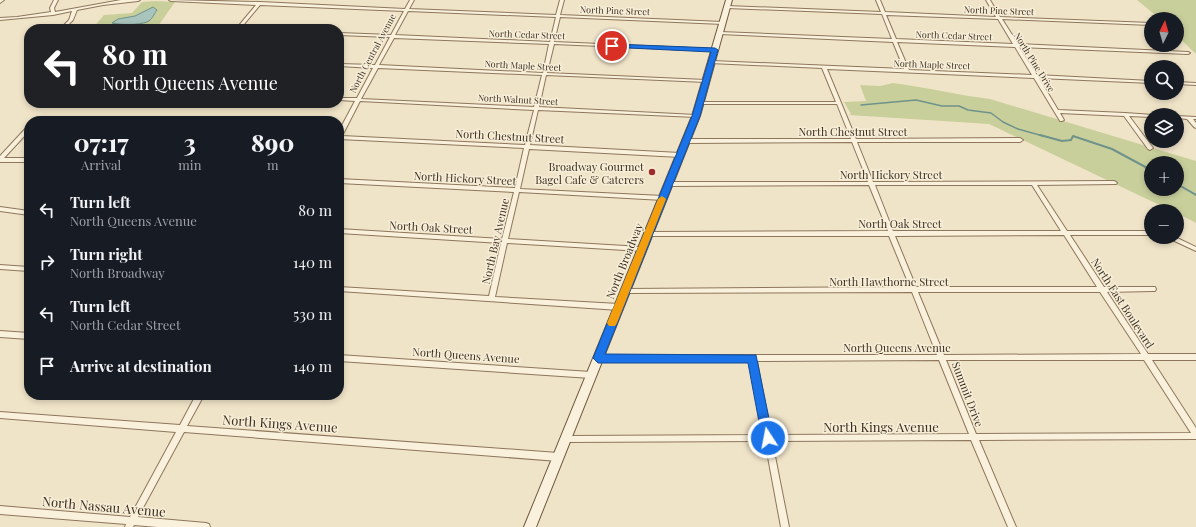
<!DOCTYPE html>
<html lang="en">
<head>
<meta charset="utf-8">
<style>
	body { margin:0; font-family:"Playfair Display",serif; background:#242831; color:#f1f3f6; height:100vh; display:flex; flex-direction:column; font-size:15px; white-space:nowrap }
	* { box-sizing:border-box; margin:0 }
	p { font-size:13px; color:#9ea1a6 }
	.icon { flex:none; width:22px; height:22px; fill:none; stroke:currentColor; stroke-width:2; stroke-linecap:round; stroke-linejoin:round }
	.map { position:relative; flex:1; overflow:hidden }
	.drawer { position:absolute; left:24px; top:116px; width:320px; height:284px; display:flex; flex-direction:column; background:#171b24; border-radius:16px; box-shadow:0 2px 6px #0003 }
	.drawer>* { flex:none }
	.hud { position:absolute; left:24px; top:24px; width:320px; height:84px; border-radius:16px; box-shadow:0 2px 6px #0003; background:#202124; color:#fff; overflow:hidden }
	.needle { width:26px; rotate:5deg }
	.buttons { position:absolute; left:1144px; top:12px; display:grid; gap:8px }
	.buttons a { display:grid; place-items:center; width:40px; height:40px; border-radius:50%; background:#171b24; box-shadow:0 2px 6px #0003; font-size:20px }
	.pin { position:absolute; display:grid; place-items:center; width:34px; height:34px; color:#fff; margin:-17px; border:2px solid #fff; border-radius:50%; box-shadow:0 1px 4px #0007 }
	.me { position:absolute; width:44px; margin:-22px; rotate:349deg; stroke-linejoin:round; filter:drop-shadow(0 0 3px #0008) }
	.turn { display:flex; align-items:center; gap:14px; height:84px; padding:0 12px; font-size:18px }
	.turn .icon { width:52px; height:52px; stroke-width:2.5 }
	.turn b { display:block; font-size:28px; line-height:34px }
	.eta { display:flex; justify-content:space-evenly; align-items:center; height:68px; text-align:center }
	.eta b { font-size:24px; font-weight:800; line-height:28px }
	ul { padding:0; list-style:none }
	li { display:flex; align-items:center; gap:12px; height:52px; padding:0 12px }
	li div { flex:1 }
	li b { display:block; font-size:15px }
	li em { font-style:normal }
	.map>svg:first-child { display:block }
</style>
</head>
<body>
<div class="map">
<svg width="1196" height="527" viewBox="0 0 1196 527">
	<rect width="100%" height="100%" fill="#f0e4c8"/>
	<path fill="#c9cf9b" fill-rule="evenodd" d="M1137 0H1196V54L1177 36V19H1160Z
		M155 1 175 2 156 29H92L104 15 132 13 142 2Z
		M893 83C926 87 957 95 990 99L1196 161V223L1177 213V211H1172L989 124 849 115 851 114 844 102 866 101 860 85 880 86ZM1151 163H1177V189H1151Z
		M106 103H183L179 108 105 105Z"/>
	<path fill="#a9c4bc" stroke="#6f938a" d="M153 7 157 10C154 14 152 20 147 22 140 25 120 25 112 23L118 19 135 16Z"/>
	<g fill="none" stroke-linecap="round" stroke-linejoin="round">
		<path stroke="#6f938a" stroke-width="1.5" d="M861 105 916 100 942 106H959L968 110 991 113 1003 122 1018 129 1043 136"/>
		<path stroke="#6f938a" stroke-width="2" d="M1040 135 1062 141 1071 140 1073 136 1112 149 1151 170
			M1177 184 1196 195"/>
		<g stroke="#8d765c" stroke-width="2">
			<path id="minor" d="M0 0H4L0 3Z
				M54 0H58L54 8 55 12 121 0H140L138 1 103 5 77 10 73 20 64 29H60L69 20 72 11 53 15 0 20V18L17 17 51 12 50 8Z
				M169 0 260 2 405 9 410 0H414L409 9 556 15 560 0H564L560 15 723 22 725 23 723 24 560 17 554 42 715 49 717 50 715 51 554 44 547 73 706 80 708 81 706 82 546 75 539 107 696 115 698 116 696 117 538 110 530 145 680 153 683 155 680 157 529 149 520 189 663 196 666 198 663 200 519 192 508 239 642 247 645 249 642 251 507 243 495 297 619 304 621 305 622 307 621 309 619 310 339 291V287L489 296 501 243 339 233V229L502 239 514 192 339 183V179L515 188 524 148 339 139V131L355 101 339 100V98H357L373 68 339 66V64L375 65 390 37 339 35V33L391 35 404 11 260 5 240 29H236L256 5 171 1ZM408 11 556 17 550 42 395 35ZM394 38 549 44 543 73 379 65ZM378 68 542 75 534 107 361 99ZM360 101 534 110 525 145 342 136Z
				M876 0H880L885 12 996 17 986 0H990L1000 17 1151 23V25L1002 19 1018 44 1188 52 1190 53 1188 54 1019 47 1037 75 1151 81V83L1039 78 1058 110 1125 113 1153 115H1151V117L1129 116 1153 148 1150 150 1148 149 1124 116 1060 113 1064 120 1062 121H1060L1034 78 827 69 856 139 1020 138 1023 140 1020 142H857L873 182 1114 181 1116 182 1117 183 1116 184 1037 185 1067 231H1151V235H1070L1104 287H1155L1156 289 1155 291H1153L1107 292 1148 354H1196V360H1152L1196 428V439L979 440 1016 527H1008L971 440 772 441 789 527H781L765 441 565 442 562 441 561 439 562 437 565 436 764 435 750 361H598L596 360 595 358 596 356 598 355H937L912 292 625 293H623L622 291 623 289H625L910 287 889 236H648L645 234 648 232 888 231 869 185 668 186 665 184 668 182H868L852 142 686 143 683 141 686 139H851L837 104H700L698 103 700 102H836L822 68 710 63V62L712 61 904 69 893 42 720 34 718 33 720 32 892 39 882 14 727 8 725 7 727 6 881 12ZM886 15 998 19 1013 44 896 39ZM897 42 1015 47 1032 75 909 70ZM875 185H1032L1061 231H893ZM1064 235 1097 287H916L895 236ZM918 292H1100L1141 354 944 355ZM939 360 969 434 771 435 757 361ZM946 360H1144L1191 433 976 434Z
				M160 26 218 28 220 29 161 28 159 27Z
				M1177 82 1196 83V85L1177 84Z
				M1177 116 1196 117V119H1193L1196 123V128L1194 127 1187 119 1177 118Z
				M29 126V131L4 158H29V162H0V156L27 127Z
				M0 207 29 211V215L0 211Z
				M1167 237H1175L1196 247V251L1168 238Z
				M0 265 29 267V271L0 269Z
				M0 331 29 333V339L0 337Z
				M339 355 591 372 593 373 594 375 593 377 591 378 339 361Z
				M196 395H204L187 426 558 453 561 454 562 457 561 460 558 461 184 432 138 517 206 523 209 524 210 527H157L134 525 133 527H125L126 524 0 514V506L130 517 176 432 0 418V412L180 425Z"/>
		</g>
		<g stroke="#6f573f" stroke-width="2">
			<path id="secondary" d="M726 0H732L700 116 536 527H524L692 116Z"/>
		</g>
		<use href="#minor" fill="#faf1dc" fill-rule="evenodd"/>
		<use href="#secondary" fill="#faf1dc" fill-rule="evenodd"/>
	</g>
	<path fill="#1a73e8" stroke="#114b97" d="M612 44 715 48 718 50 700 116 605 354 756 355 773 438 772 442 768 443 764 442 762 438 748 363H598L593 358 692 116 711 52 609 47 608 46Z"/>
	<path fill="#f59e0b" d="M662 196 666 199 617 323 615 326H609L607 323 658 199Z"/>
	<circle fill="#9e2a2b" stroke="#f7eed8" stroke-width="1.5" cx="652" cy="172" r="4"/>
	<g text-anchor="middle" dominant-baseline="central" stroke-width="3" stroke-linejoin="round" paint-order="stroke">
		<g font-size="9" fill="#3d2e20" stroke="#f7eed8">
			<text transform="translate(615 10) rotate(2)">North Pine Street</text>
			<text transform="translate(999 10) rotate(2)">North Pine Street</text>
			<text transform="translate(527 34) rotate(2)">North Cedar Street</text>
			<text transform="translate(954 35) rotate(2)">North Cedar Street</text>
			<text transform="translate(372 53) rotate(-62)">North Central Avenue</text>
			<text transform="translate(1035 62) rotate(58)">North Pine Drive</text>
			<text transform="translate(932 64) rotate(2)">North Maple Street</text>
			<text transform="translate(523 65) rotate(3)">North Maple Street</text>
			<text transform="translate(518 99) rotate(3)">North Walnut Street</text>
		</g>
		<g font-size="11" fill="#3d2e20" stroke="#f7eed8">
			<text x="853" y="131">North Chestnut Street</text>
			<text transform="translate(510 136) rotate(3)">North Chestnut Street</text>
			<text x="891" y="174">North Hickory Street</text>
			<text transform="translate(465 178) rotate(3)">North Hickory Street</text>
			<text x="900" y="223">North Oak Street</text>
			<text transform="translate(431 227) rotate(3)">North Oak Street</text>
			<text transform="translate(495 241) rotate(-77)">North Bay Avenue</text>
			<text transform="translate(624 261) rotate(-68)">North Broadway</text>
			<text x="889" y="281">North Hawthorne Street</text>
			<text transform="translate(1123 303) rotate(57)">North East Boulevard</text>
			<text x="897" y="347">North Queens Avenue</text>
			<text transform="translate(466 355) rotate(4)">North Queens Avenue</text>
			<text transform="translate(968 394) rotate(69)">Summit Drive</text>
		</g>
		<g font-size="11" fill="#3d2e20" stroke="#f7eed8" text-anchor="end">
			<text x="644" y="166">Broadway Gourmet<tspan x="644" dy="13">Bagel Cafe &amp; Caterers</tspan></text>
		</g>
		<g font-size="13" fill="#3d2e20" stroke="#f7eed8">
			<text transform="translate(280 423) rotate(4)">North Kings Avenue</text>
			<text x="881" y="426">North Kings Avenue</text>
			<text transform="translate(104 506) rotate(5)">North Nassau Avenue</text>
		</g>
	</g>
</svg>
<div class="buttons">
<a><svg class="needle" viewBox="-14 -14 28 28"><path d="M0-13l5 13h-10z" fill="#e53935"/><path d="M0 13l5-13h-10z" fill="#9ea1a6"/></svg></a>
<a><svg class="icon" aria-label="search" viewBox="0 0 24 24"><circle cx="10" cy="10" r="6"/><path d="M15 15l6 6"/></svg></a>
<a><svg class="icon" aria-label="layers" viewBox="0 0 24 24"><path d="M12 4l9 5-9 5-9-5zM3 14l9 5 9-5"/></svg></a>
<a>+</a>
<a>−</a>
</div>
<div class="pin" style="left:612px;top:46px;background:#d93025"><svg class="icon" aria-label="arrive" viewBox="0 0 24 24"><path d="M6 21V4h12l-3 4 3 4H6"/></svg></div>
<svg class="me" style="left:768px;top:438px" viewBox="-20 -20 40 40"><circle r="17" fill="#1a73e8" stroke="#fff" stroke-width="3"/><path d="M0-11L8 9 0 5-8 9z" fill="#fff"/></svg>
<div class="hud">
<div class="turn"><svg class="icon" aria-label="left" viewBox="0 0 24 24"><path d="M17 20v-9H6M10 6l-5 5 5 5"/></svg><div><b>80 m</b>North Queens Avenue</div></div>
</div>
<section class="drawer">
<div class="eta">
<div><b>07:17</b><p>Arrival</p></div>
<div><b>3</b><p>min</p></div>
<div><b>890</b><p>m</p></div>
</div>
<ul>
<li><svg class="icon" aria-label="left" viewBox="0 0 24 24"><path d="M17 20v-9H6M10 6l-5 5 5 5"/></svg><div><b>Turn left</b><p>North Queens Avenue</p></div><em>80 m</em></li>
<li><svg class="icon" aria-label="right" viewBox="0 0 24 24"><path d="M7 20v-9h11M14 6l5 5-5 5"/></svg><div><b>Turn right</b><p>North Broadway</p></div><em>140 m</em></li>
<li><svg class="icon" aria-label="left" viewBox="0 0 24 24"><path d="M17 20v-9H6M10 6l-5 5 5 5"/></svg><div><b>Turn left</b><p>North Cedar Street</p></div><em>530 m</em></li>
<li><svg class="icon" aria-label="arrive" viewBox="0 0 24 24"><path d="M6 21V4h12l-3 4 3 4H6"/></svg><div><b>Arrive at destination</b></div><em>140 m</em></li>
</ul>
</section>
</div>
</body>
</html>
